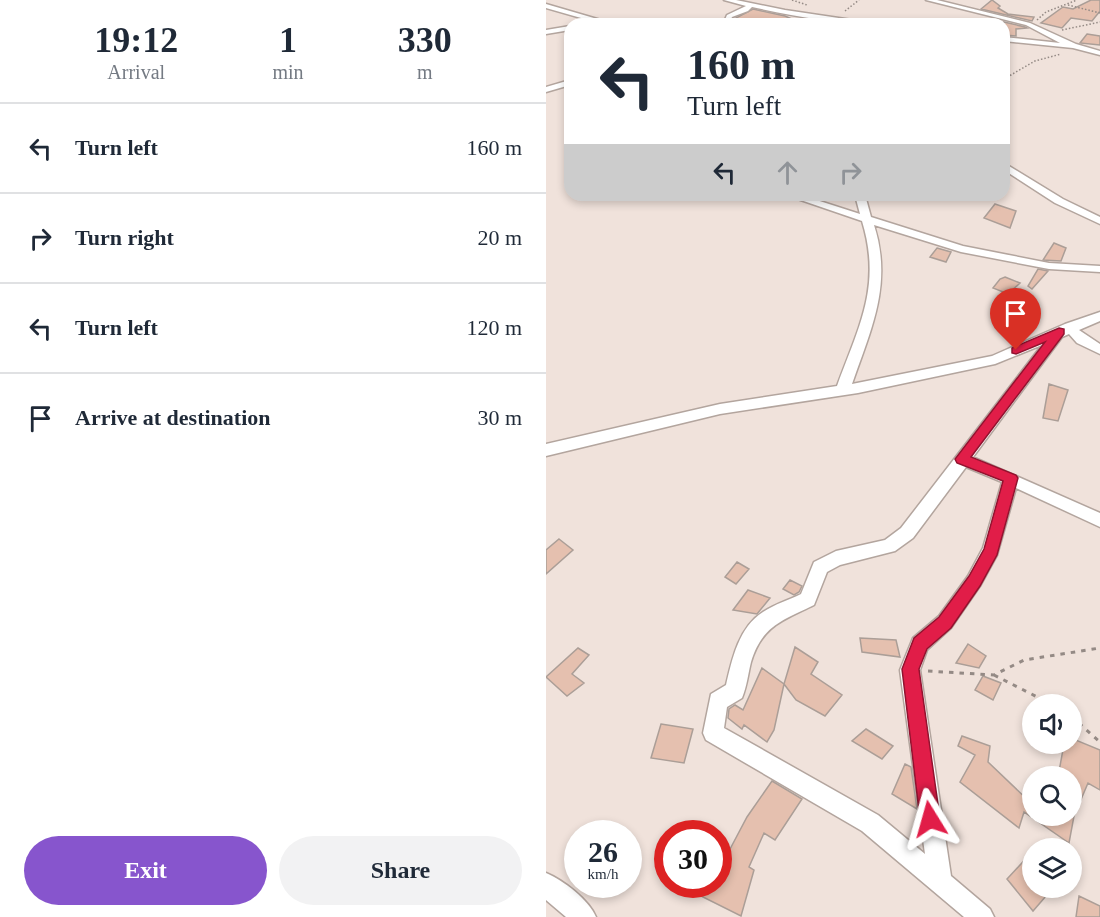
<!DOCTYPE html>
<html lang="en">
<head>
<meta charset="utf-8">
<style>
	body { margin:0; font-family:"Times New Roman",serif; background:#f2f2f3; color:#1f2937; height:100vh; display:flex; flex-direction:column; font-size:22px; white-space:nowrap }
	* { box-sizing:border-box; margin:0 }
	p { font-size:20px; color:#747a83 }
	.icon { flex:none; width:33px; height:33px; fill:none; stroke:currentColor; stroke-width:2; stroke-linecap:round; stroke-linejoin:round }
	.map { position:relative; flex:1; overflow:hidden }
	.sheet { display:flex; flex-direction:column; background:#fff; width:546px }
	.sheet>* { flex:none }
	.guide { position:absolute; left:18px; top:18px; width:446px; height:183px; border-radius:18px; box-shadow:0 3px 9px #0003; background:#fff; color:#1f2937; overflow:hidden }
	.fabs { position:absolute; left:476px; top:694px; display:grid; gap:12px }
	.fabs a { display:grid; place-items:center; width:60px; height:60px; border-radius:50%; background:#fff; box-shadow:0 3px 9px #0003; font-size:30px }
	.speed { position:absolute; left:18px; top:820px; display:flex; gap:12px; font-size:30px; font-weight:700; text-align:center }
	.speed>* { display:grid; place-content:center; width:78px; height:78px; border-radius:50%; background:#fff; box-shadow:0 3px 9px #0003; line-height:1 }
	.speed small { font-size:15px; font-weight:400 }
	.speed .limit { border:9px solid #d22; background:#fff; color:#111 }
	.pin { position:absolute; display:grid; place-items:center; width:51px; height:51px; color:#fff; margin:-62px -26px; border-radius:50% 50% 50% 0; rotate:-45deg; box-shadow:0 0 6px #0007 }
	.pin .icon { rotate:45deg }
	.me { position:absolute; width:66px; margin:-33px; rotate:352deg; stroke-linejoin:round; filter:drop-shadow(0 0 4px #0008) }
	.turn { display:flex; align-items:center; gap:21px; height:126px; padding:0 24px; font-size:27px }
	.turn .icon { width:78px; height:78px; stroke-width:2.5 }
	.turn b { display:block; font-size:42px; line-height:51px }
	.lanes { display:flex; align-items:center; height:57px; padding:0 24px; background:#0003; justify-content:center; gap:30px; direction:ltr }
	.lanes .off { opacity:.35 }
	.eta { display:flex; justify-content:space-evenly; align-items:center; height:102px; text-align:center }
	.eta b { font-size:36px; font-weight:800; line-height:42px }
	.cta { display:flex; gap:12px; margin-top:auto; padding:12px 24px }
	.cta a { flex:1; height:69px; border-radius:36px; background:#8755cd; color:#fff; font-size:24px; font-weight:800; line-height:69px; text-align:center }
	.cta a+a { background:#f2f2f3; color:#1f2937 }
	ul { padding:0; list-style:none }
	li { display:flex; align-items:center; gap:18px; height:90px; padding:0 24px; border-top:2px solid #e0e1e3 }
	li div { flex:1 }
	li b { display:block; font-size:22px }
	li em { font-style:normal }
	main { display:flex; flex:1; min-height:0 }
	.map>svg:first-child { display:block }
</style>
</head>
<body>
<main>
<section class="sheet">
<div class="eta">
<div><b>19:12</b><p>Arrival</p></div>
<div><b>1</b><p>min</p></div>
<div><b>330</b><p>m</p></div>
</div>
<ul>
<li><svg class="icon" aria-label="left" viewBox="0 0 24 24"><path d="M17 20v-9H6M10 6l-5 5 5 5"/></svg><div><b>Turn left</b></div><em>160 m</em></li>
<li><svg class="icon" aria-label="right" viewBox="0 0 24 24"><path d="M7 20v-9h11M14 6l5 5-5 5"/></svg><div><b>Turn right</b></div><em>20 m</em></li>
<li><svg class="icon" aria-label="left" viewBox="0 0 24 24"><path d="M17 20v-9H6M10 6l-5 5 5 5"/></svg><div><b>Turn left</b></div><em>120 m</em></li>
<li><svg class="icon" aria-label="arrive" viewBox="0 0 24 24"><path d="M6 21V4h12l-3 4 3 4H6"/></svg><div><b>Arrive at destination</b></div><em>30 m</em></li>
</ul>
<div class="cta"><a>Exit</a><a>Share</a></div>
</section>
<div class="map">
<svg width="554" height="917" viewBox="0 0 554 917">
	<rect width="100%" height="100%" fill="#f0e2db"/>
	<path fill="#e5c0af" stroke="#ab9e97" stroke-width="1.5" d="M446 0 454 6 452 8 462 14 488 17 486 21 435 9Z
		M545 0H554V11L546 21 525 18 516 28 495 23 517 7 527 9Z
		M207 9 239 16 257 24H185L188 19Z
		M458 22 479 27 481 28 470 29V36L458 35Z
		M541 34 554 36V45L534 43Z
		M449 204 470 211 464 228 438 218Z
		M508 243 520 248 515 261 497 260Z
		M391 248 405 252 400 262 384 257Z
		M492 269 502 271 486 289 482 286Z
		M459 277 474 283 462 294 447 288 454 279Z
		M468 300 479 306 466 319 453 312Z
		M503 384 522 390 512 421 497 418Z
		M13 539 27 550 0 574V550Z
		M191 562 203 569 190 584 179 577Z
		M244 580 256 586 253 592 248 595 237 589Z
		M202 590 224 598 211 614 187 610Z
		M314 638 350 640 354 657 316 652Z
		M422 644 440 656 433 668 410 663Z
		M249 647 272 662 265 674 296 695 279 716 250 700 238 684Z
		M32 648 43 655 26 674 38 683 21 696 0 677Z
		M216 668 238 684 228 730 221 742 198 725 196 729 182 718 183 709 189 705 197 710Z
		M437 676 455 683 447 700 429 690Z
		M115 724 147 729 138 763 105 758Z
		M320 729 347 746 336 759 306 741Z
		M416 736 444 746 442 762 486 804V816H525V777H512L518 744H525V738L554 750V790L542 783 528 816 523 843 478 812 473 828 414 782 429 755 412 746Z
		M359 764 365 767 371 809 346 794Z
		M226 781 256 799 229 840 218 833 203 867 208 870 195 916 133 885H172V843L183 851 201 817Z
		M486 852V888H507L487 911 461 879Z
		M533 896 554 906V917H530Z"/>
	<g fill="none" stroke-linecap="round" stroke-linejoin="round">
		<g stroke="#b3a59e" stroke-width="3">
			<path id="minor" d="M178 0H190L239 10 333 24C291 24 247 16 206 7L202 11 186 17 183 24H177L181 15 200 6Z
				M380 0H391L484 23 530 44 554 51V55L527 48 458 41V37L514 43 480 25Z
				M0 4 65 23 66 24H56L0 8Z
				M24 26V30L0 34V30Z
				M24 80V85L0 92V87Z
				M458 163 517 199 554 217V224L509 203 458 170Z
				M240 195H255L314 214 309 195H319L325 217 417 246 503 263 554 266V272L503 269 415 252 328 225C347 284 325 329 306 384L446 356 519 324 554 312V321L533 330 554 344V354L531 343 523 334 516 337 427 457 554 513V527L470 488 451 555 434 586 405 628 381 650 374 670 405 876 444 909 448 917H418L316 831 160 740 157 733 165 694 180 685C186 659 193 627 217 612 229 604 243 600 255 594L268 562 290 551 339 540 355 528 496 345 449 364 312 393 174 414 0 456V444L174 404 291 386C313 326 336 286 316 221ZM420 467 456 482 437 548 422 576 393 616 367 638 354 670 379 854 332 815 178 728 181 707 196 698C201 686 202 674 205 662 216 625 238 620 268 605L281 572 294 565 349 551 367 538Z
				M0 873C17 880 43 900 50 917H20L0 900Z"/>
		</g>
		<path stroke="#948a85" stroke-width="1.5" stroke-dasharray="1.5 2" stroke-linecap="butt" d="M246 0 261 5
			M522 5 554 13
			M299 11 313 0
			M491 20 500 12 531 0
			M516 30 554 22
			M458 79 489 61 515 54"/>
		<path stroke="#948a85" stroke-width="3" stroke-dasharray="4.5 6" stroke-linecap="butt" d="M382 671 448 675 478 660 554 648
			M448 675 507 705
			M525 716 554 742"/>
		<use href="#minor" fill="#fff" fill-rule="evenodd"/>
	</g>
	<path fill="#e11d48" stroke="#92132f" stroke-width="1.5" d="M513 328 518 329V334L425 457 470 475 472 478 451 555 434 586 405 628 381 649 373 669 394 819 391 826 384 829 377 826 374 819 356 669 368 638 393 617 423 576 438 549 457 481 411 463 409 459 499 342 470 354 466 353V348Z"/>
</svg>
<div class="fabs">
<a><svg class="icon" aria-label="sound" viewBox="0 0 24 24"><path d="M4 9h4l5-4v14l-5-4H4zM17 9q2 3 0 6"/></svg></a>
<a><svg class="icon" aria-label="search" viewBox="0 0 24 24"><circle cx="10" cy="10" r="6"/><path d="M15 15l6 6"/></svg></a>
<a><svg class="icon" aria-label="layers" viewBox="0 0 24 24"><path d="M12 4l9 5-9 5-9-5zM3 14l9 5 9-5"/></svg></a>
</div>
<div class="speed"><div>26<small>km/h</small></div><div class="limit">30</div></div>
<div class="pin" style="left:470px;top:350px;background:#d93025"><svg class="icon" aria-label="arrive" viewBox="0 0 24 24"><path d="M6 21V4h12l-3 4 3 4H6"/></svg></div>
<svg class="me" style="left:384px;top:819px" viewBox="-20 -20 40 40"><path d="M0-17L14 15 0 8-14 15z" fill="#e11d48" stroke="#fff" stroke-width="4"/></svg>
<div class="guide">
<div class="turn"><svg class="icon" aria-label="left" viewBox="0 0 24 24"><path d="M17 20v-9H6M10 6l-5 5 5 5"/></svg><div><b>160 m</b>Turn left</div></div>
<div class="lanes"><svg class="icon" aria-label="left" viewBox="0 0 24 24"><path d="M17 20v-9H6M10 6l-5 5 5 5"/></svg><svg class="icon off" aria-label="ahead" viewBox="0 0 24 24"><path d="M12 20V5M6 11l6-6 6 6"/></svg><svg class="icon off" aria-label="right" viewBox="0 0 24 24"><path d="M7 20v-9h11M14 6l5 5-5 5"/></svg></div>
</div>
</div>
</main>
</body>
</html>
